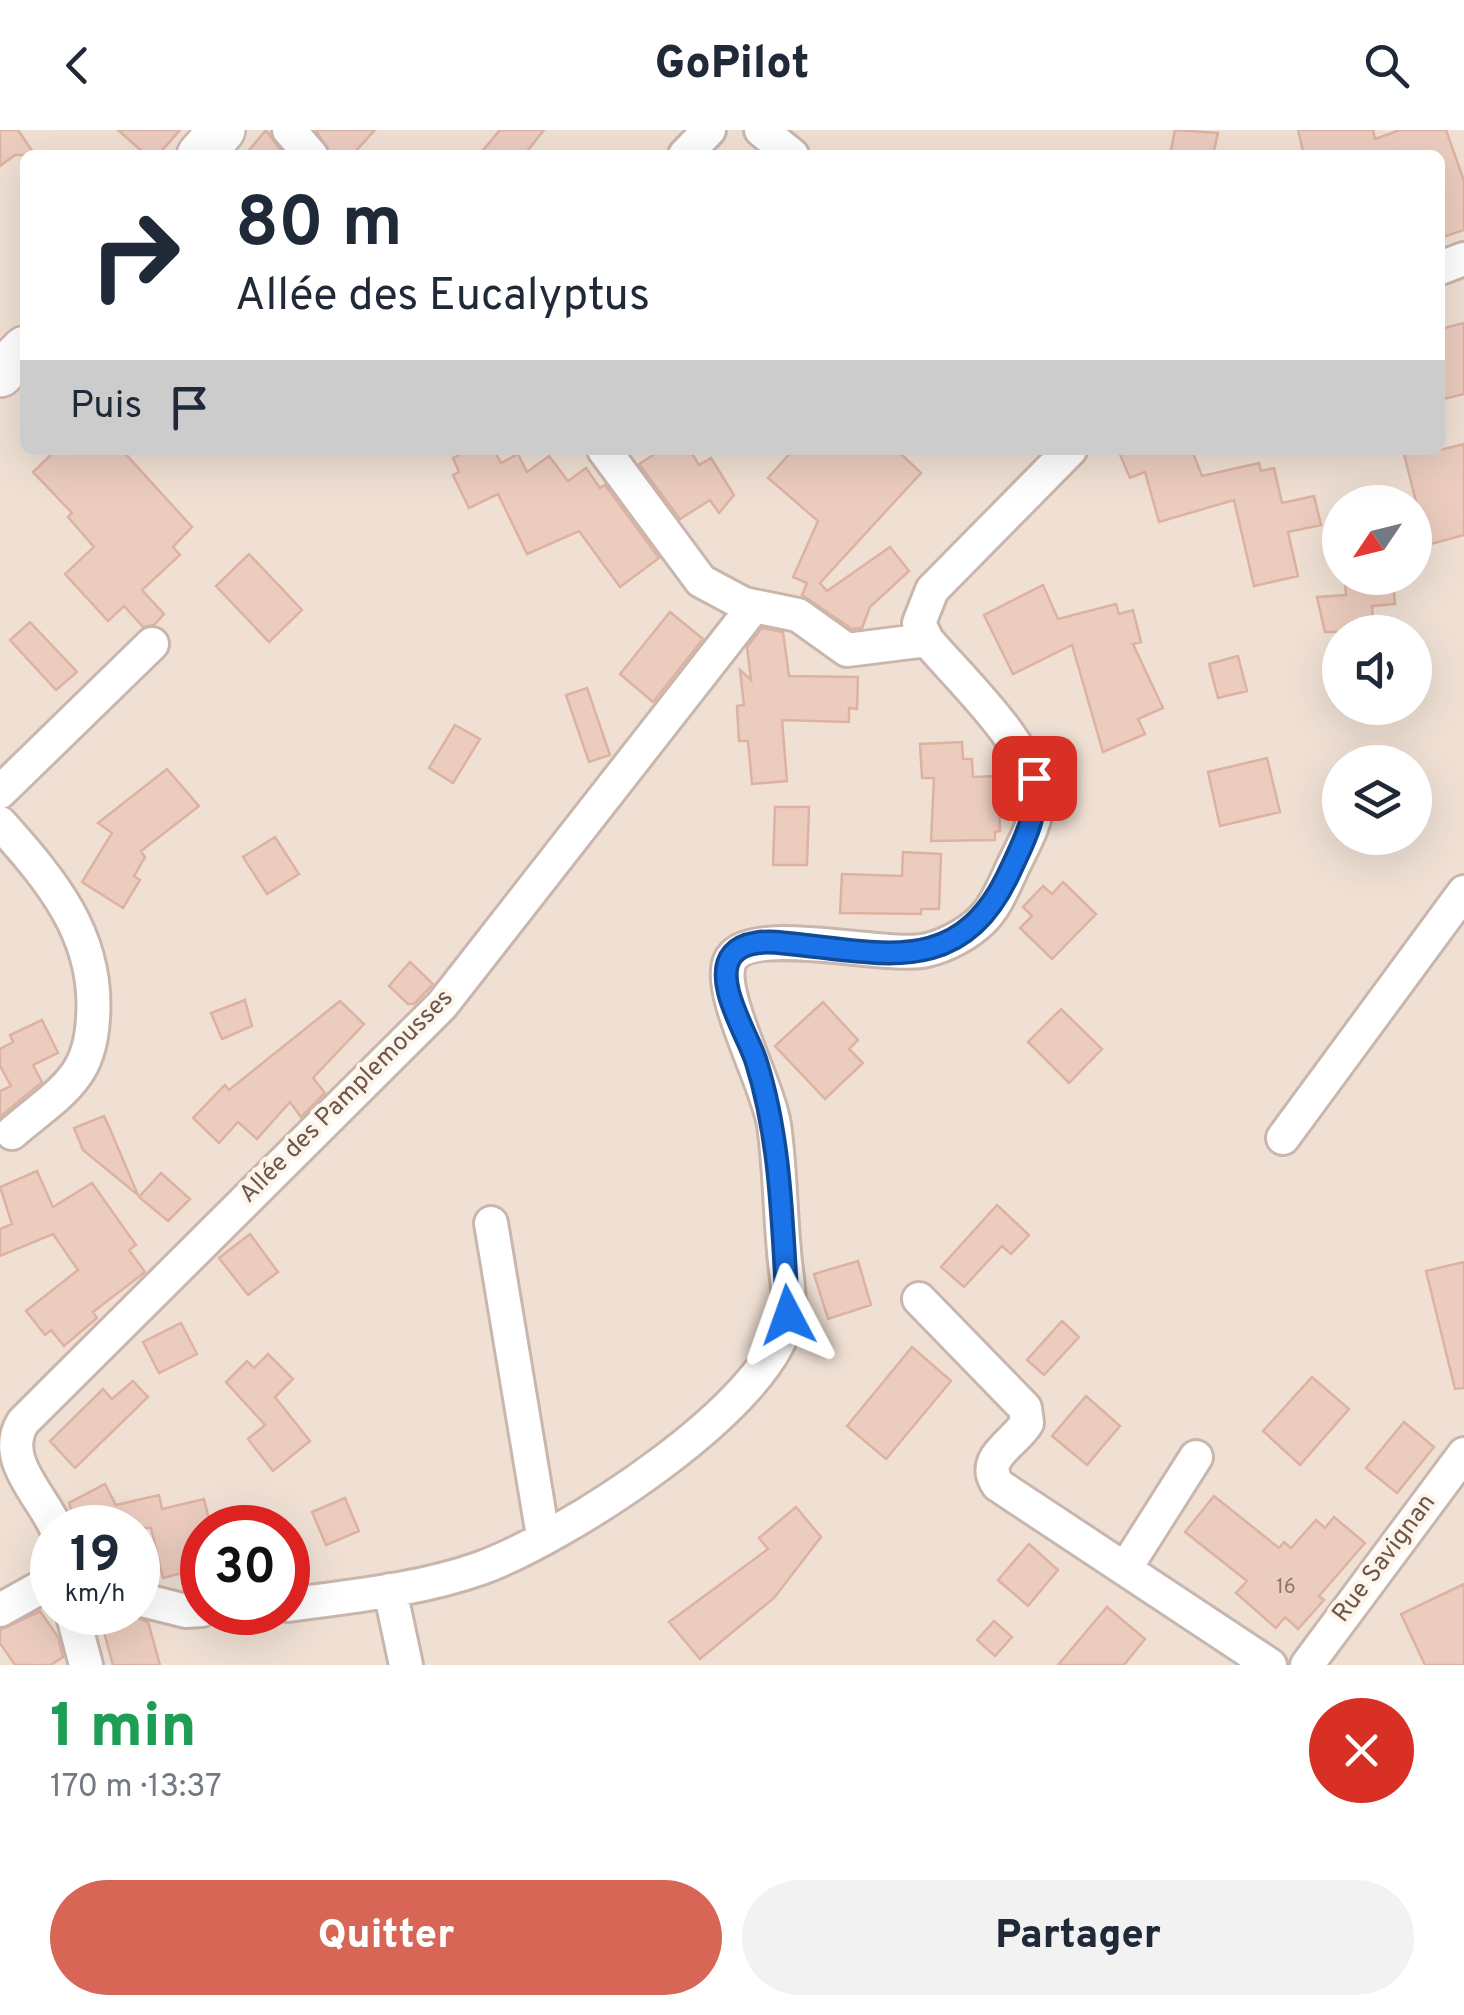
<!DOCTYPE html>
<html lang="fr">
<head>
<meta charset="utf-8">
<style>
	body { margin:0; font-family:Overpass,sans-serif; background:#f2f2f3; color:#1f2937; height:100vh; display:flex; flex-direction:column; font-size:38px; white-space:nowrap }
	* { box-sizing:border-box; margin:0 }
	p { font-size:32px; color:#747a83 }
	.icon { flex:none; width:55px; height:55px; fill:none; stroke:currentColor; stroke-width:2; stroke-linecap:round; stroke-linejoin:round }
	.map { position:relative; height:1535px; overflow:hidden }
	.panel { display:flex; flex-direction:column; background:#fff; flex:1 }
	.panel>* { flex:none }
	.hud { position:absolute; left:20px; top:20px; width:1425px; height:305px; border-radius:15px; box-shadow:0 10px 40px #0002; background:#fff; color:#1f2937; overflow:hidden }
	.needle { width:65px; rotate:235deg }
	.fabs { position:absolute; left:1322px; top:355px; display:grid; gap:20px }
	.fabs a { display:grid; place-items:center; width:110px; height:110px; border-radius:50%; background:#fff; box-shadow:0 10px 40px #0002; font-size:50px }
	.speed { position:absolute; left:30px; top:1375px; display:flex; gap:20px; font-size:50px; font-weight:700; text-align:center }
	.speed>* { display:grid; place-content:center; width:130px; height:130px; border-radius:50%; background:#fff; box-shadow:0 10px 40px #0002; line-height:1 }
	.speed small { font-size:25px; font-weight:400 }
	.speed .limit { border:15px solid #d22; background:#fff; color:#111 }
	.pin { position:absolute; display:grid; place-items:center; width:85px; height:85px; color:#fff; margin:-42px; border-radius:20px; box-shadow:0 5px 15px #0006 }
	.me { position:absolute; width:110px; margin:-55px; rotate:356deg; stroke-linejoin:round; filter:drop-shadow(0 0 8px #0008) }
	.turn { display:flex; align-items:center; gap:35px; height:210px; padding:0 50px; font-size:45px }
	.turn .icon { width:130px; height:130px; stroke-width:2.5 }
	.turn b { display:block; font-size:70px; line-height:85px }
	.then { display:flex; align-items:center; height:95px; padding:0 50px; background:#0003; gap:20px; font-size:38px }
	.round { display:grid; place-items:center; flex:none; width:105px; height:105px; border-radius:52px; background:#f2f2f3 }
	.headline { display:flex; align-items:center; justify-content:space-between; height:170px; padding:0 50px }
	h1 { font-size:60px; font-weight:800; line-height:75px; color:#1e9e55 }
	.action { display:flex; gap:20px; margin-top:auto; padding:20px 50px }
	.action a { flex:1; height:115px; border-radius:60px; background:#d76656; color:#fff; font-size:40px; font-weight:800; line-height:115px; text-align:center }
	.action a+a { background:#f2f2f3; color:#1f2937 }
	header { display:flex; justify-content:space-between; align-items:center; height:130px; padding:0 50px; background:#fff; font-size:45px; font-weight:800 }
	.map>svg:first-child { display:block }
</style>
</head>
<body>
<header><svg class="icon" aria-label="back" viewBox="0 0 24 24"><path d="M15 5l-7 7 7 7"/></svg>GoPilot<svg class="icon" aria-label="search" viewBox="0 0 24 24"><circle cx="10" cy="10" r="6"/><path d="M15 15l6 6"/></svg></header>
<div class="map">
<svg width="1464" height="1535" viewBox="0 0 1464 1535">
	<rect width="100%" height="100%" fill="#f9efe4"/>
	<path fill="#f0e0d4" fill-rule="evenodd" d="M0 0H1464V1535H0ZM25 25H1440V320H25ZM1340 372H1415V448H1340ZM1340 502H1415V578H1340ZM1340 632H1415V708H1340ZM52 1398H138V1482H52ZM202 1398H288V1482H202Z"/>
	<path fill="#ecccbf" stroke="#ddb2a1" stroke-width="2.5" d="M0 0H18L35 25H15L0 36Z
		M118 0H180L158 25H146Z
		M266 0 284 25H245Z
		M316 0H375L352 25H330Z
		M500 0H544L524 25H479Z
		M1175 0 1218 3 1213 25H1170Z
		M1298 0H1373L1375 9 1400 0H1446L1464 51V100L1440 108V25H1304Z
		M1464 193V264L1440 270V199Z
		M1464 314V405L1427 415 1403 320H1440Z
		M56 320H122L192 397 173 417 180 425 142 460 164 484 154 495 143 497 124 476 108 491 65 444 94 417 68 387 72 383 33 342Z
		M469 320H494L501 333 518 324 527 342 549 326 568 351 586 338 600 358 605 355 659 428 620 457 579 401 527 424 498 364 469 378 453 345 459 342 453 328Z
		M661 320H690L699 335 711 328 734 365 719 383 710 370 680 389 639 334Z
		M793 320H897L921 343 820 453 827 461 890 417 909 441 870 477 862 498 852 499 802 465 807 453 793 447 818 391 768 348Z
		M1118 320H1197L1193 323 1202 346 1259 333 1261 341 1274 338 1282 373 1314 366 1321 395 1288 402 1298 446 1254 456 1234 370 1159 392 1145 342 1130 348Z
		M249 424 302 480 269 512 216 456Z
		M1345 448H1393L1395 474 1372 476 1374 502H1325L1317 467 1346 465Z
		M1043 455 1058 489 1116 474 1119 484 1133 480 1141 512 1133 514 1163 578 1138 589 1145 604 1103 622 1072 515 1013 544 984 485Z
		M670 482 703 509 653 572 620 544Z
		M30 492 77 542 56 560 10 510Z
		M762 498 783 502 789 546 858 547 857 579 849 578V592L782 590 787 651 752 654 748 611H739L737 576 744 575 740 540 751 550 747 517Z
		M1238 526 1247 561 1218 568 1209 534Z
		M587 558 610 625 589 632 566 565Z
		M455 595 480 609 453 653 429 638Z
		M962 612 963 629H972L973 647 999 646 1000 701 995 702V710L931 711 934 648H922L920 614Z
		M1267 628 1280 682 1220 696 1208 642Z
		M167 639 199 676 141 721 145 727 134 746 140 750 123 778 82 752 112 703 98 693Z
		M775 677H809L807 735H773Z
		M275 707 299 744 267 764 243 727Z
		M903 722 941 724 939 779H921V784L840 783 842 744 902 746Z
		M1063 752 1096 784 1052 829 1020 798 1032 786 1023 777 1043 756 1052 764Z
		M410 832 433 854 414 874H408L389 856Z
		M245 870 252 896 222 909 211 883Z
		M340 871 364 894 313 948 325 963 301 987 290 972 257 1009 238 992 219 1013 193 988 225 955 229 960Z
		M823 872 858 910 849 919 863 933 825 969 775 916Z
		M1061 879 1102 919 1069 953 1028 912Z
		M42 890 58 923 33 935 42 952 0 987V961L11 956 0 936V919L13 912 10 905Z
		M104 986 110 999 138 1065 83 1020 74 998Z
		M37 1041 53 1077 92 1053 136 1115 129 1120 145 1142 93 1182 97 1188 64 1216 51 1200 45 1205 26 1181 78 1140 53 1104 0 1126V1099L12 1094 0 1057Z
		M161 1043 190 1069 168 1091 139 1067Z
		M997 1075 1029 1105 1011 1124 1002 1116 964 1157 941 1137Z
		M250 1104 278 1142 248 1165 219 1128Z
		M858 1131 871 1175 828 1189 814 1144Z
		M1464 1132V1258L1455 1259 1426 1141Z
		M1062 1191 1079 1207 1044 1245 1027 1230Z
		M181 1193 197 1224 159 1243 143 1212Z
		M912 1217 951 1251 886 1329 847 1296Z
		M268 1224 293 1249 275 1267 310 1311 273 1341 248 1309 265 1295 226 1252 247 1231 254 1238Z
		M1312 1247 1349 1279 1300 1335 1263 1301Z
		M133 1251 148 1267 75 1338 50 1311 103 1259 112 1269Z
		M1086 1266 1120 1296 1087 1335 1052 1306Z
		M1404 1292 1434 1317 1397 1363 1366 1338Z
		M105 1354 116 1375 159 1365 162 1379 204 1369 211 1398H202V1438L163 1448 151 1398H76L69 1373Z
		M1214 1366 1279 1418 1284 1412 1291 1418 1316 1390 1325 1398 1334 1387 1365 1413 1319 1466 1324 1470 1298 1499 1285 1487 1276 1498 1236 1463 1247 1451 1185 1402Z
		M345 1368 359 1401 326 1415 312 1382Z
		M796 1377 821 1407 774 1468 700 1529 669 1492 768 1419 759 1408Z
		M1029 1414 1058 1440 1028 1476 998 1450Z
		M1464 1454V1535H1425L1401 1484Z
		M1107 1477 1145 1509 1124 1535H1058Z
		M40 1481 58 1507 63 1527 51 1535H15L0 1513V1500Z
		M123 1482 148 1492 160 1535H113L100 1488Z
		M994 1491 1012 1507 995 1526 977 1510Z"/>
	<g fill="none" stroke-linecap="round" stroke-linejoin="round">
		<g stroke="#c9b6ac" stroke-width="38">
			<path id="minor" d="M289 0 311 25
				M761 0 792 25
				M685 25 709 0
				M1440 138 1464 129
				M604 320 701 451 744 474 798 485 847 520 927 510
				M0 662 152 514
				M0 693C51 750 99 806 93 888 92 908 88 929 75 946 60 967 32 985 12 1003
				M1283 1008 1464 762
				M491 1093 543 1406
				M919 1169 1025 1278 1027 1293C1014 1314 979 1328 998 1355L1270 1535
				M56 1398C41 1364 0 1329 23 1292L442 875 754 476
				M1125 1439 1196 1327
				M390 1460 406 1535
				M138 1469 186 1481 202 1480
				M288 1475C352 1466 419 1460 481 1438 562 1409 776 1274 788 1184 791 1164 785 1140 784 1121 780 1079 780 1036 774 995 768 954 716 862 730 831 747 792 887 830 927 820 945 816 968 804 982 790 995 777 1002 760 1010 743 1020 720 1037 695 1037 670 1037 620 959 548 927 510L919 493 932 460 1070 320
				M0 1480 52 1451
				M72 1482 86 1535
				M1307 1535 1464 1324"/>
		</g>
		<g stroke="#ceb8ad" stroke-width="50">
			<path id="secondary" d="M200 25 222 0
				M0 244 25 219"/>
		</g>
		<use href="#minor" stroke="#fff" stroke-width="32"/>
		<use href="#secondary" stroke="#fff" stroke-width="45"/>
	</g>
	<g fill="none" stroke-linecap="round" stroke-linejoin="round">
		<g stroke="#114b97" stroke-width="25">
			<path id="route" d="M788 1185C782 1099 782 1013 756 931 748 905 711 849 733 824 744 811 768 811 783 813 882 822 960 850 1010 741 1025 709 1039 684 1034 648"/>
		</g>
		<use href="#route" stroke="#1a73e8" stroke-width="18"/>
	</g>
	<g text-anchor="middle" dominant-baseline="central" stroke-width="8" stroke-linejoin="round" paint-order="stroke">
		<g font-size="20" fill="#8e746a">
			<text x="1286" y="1458">16</text>
		</g>
		<g font-size="25" fill="#6f564d" stroke="#fdf4ea">
			<text transform="translate(347 967) rotate(-45)">Allée des Pamplemousses</text>
			<text transform="translate(1385 1429) rotate(-53)">Rue Savignan</text>
		</g>
	</g>
</svg>
<div class="fabs">
<a><svg class="needle" viewBox="-14 -14 28 28"><path d="M0-13l5 13h-10z" fill="#e53935"/><path d="M0 13l5-13h-10z" fill="#747a83"/></svg></a>
<a><svg class="icon" aria-label="sound" viewBox="0 0 24 24"><path d="M4 9h4l5-4v14l-5-4H4zM17 9q2 3 0 6"/></svg></a>
<a><svg class="icon" aria-label="layers" viewBox="0 0 24 24"><path d="M12 4l9 5-9 5-9-5zM3 14l9 5 9-5"/></svg></a>
</div>
<div class="speed"><div>19<small>km/h</small></div><div class="limit">30</div></div>
<div class="pin" style="left:1034px;top:648px;background:#d93025"><svg class="icon" aria-label="arrive" viewBox="0 0 24 24"><path d="M6 21V4h12l-3 4 3 4H6"/></svg></div>
<svg class="me" style="left:788px;top:1185px" viewBox="-20 -20 40 40"><path d="M0-17L14 15 0 8-14 15z" fill="#1a73e8" stroke="#fff" stroke-width="4"/></svg>
<div class="hud">
<div class="turn"><svg class="icon" aria-label="right" viewBox="0 0 24 24"><path d="M7 20v-9h11M14 6l5 5-5 5"/></svg><div><b>80 m</b>Allée des Eucalyptus</div></div>
<div class="then">Puis<svg class="icon" aria-label="arrive" viewBox="0 0 24 24"><path d="M6 21V4h12l-3 4 3 4H6"/></svg></div>
</div>
</div>
<section class="panel">
<div class="headline"><div><h1>1 min</h1><p>170 m · 13:37</p></div><a class="round" style="background:#d93025;color:#fff"><svg class="icon" aria-label="close" viewBox="0 0 24 24"><path d="M6 6l12 12M18 6L6 18"/></svg></a></div>
<div class="action"><a>Quitter</a><a>Partager</a></div>
</section>
</body>
</html>
